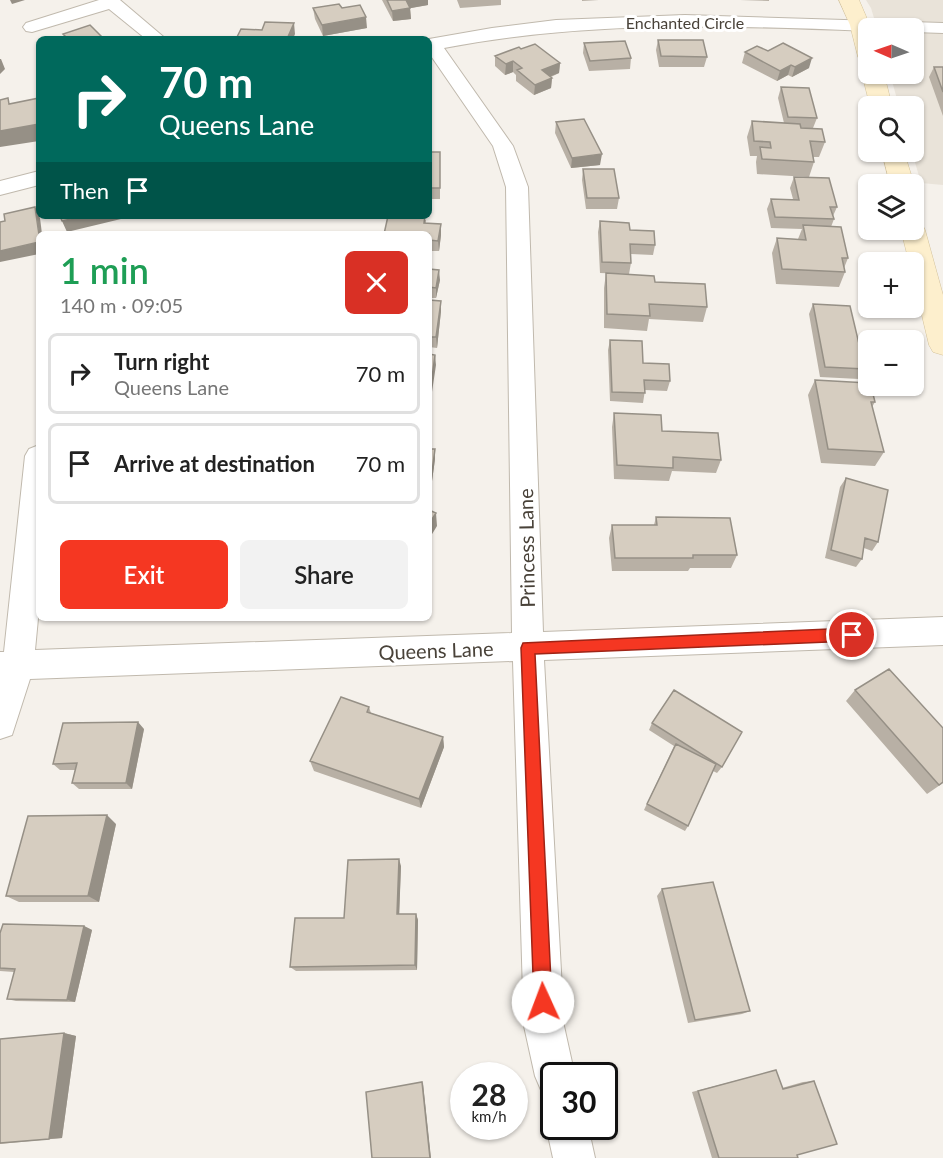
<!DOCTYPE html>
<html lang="en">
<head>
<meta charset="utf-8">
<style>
	body { margin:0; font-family:Lato,sans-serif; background:#f2f2f2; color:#222; height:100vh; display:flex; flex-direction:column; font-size:22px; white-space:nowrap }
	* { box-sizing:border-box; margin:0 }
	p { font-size:20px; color:#767676 }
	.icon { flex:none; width:33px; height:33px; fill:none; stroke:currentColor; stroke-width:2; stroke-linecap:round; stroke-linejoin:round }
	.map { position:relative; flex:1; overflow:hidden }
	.panel { position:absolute; left:36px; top:231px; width:396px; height:390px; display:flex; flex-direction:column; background:#fff; border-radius:9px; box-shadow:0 2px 4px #0004 }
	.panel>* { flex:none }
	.guide { position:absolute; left:36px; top:36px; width:396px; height:183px; border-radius:9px; box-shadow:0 2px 4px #0004; background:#00695c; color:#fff; overflow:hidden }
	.needle { width:39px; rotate:272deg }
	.buttons { position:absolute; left:858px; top:18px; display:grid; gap:12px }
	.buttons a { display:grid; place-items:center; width:66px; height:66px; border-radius:9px; background:#fff; box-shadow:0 2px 4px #0004; font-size:30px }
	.speed { position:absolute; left:450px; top:1062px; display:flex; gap:12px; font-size:30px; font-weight:700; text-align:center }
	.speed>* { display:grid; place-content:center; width:78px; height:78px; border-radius:50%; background:#fff; box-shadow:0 2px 4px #0004; line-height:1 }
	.speed small { font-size:15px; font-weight:400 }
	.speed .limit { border:3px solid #111; border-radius:9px; background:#fff; color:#111 }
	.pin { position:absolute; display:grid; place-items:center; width:51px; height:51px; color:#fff; margin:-26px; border:3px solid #fff; border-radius:50%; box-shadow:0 2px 6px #0007 }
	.me { position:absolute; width:66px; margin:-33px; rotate:358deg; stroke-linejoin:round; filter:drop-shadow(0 0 4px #0008) }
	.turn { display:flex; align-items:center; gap:21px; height:126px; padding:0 24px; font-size:27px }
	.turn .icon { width:78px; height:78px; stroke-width:2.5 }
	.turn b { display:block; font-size:42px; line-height:51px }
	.then { display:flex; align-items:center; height:57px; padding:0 24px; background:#0003; gap:12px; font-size:22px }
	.round { display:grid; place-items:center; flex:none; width:63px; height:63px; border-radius:9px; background:#f2f2f2 }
	.summary { display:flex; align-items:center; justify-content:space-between; height:102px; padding:0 24px }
	h1 { font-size:36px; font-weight:600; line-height:45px; color:#1e9e55 }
	.cta { display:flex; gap:12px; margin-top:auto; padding:12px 24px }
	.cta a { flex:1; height:69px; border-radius:9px; background:#f53722; color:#fff; font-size:24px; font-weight:600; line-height:69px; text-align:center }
	.cta a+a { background:#f2f2f2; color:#222 }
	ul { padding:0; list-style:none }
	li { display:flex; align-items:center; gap:18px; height:81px; margin:0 12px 9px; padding:0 12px; border:3px solid #e0e0e0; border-radius:9px }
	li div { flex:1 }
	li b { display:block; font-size:22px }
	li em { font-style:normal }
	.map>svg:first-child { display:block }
</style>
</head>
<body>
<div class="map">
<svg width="943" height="1158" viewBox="0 0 943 1158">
	<rect width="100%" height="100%" fill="#f5f1eb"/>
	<path fill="#e9e3d9" d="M866 0H943V185L921 183 912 152 914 106H899L890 74H914V28H877L871 8Z"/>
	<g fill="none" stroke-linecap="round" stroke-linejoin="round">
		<g stroke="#c0b9ad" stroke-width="2">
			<path id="street" d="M99 0H120L166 39H146L109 9 32 32 26 31 23 27 26 23Z
				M685 15 943 23V33L914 32V28H868V31C726 25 585 21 444 48L513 146 528 187 543 632 943 617V645L544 660 564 1026 575 1076H554V1096L541 1090 535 1076 524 1026 513 661 30 679 12 735 0 739V652H4L25 456 29 449 39 445V608L35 650 512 633 506 187 493 146 429 53V39L492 28 556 20Z
				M39 171V185L0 195V181Z
				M552 1111 554 1126H588L595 1158H553L546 1126Z"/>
		</g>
		<g stroke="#d3c29b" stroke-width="1">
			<path id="secondary" d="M839 0H859L871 28H868V63L861 61 858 57 850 25Z
				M868 69V74H884L892 106H870L862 74Z
				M882 152H904L914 184V185L890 184Z
				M914 222 922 224 925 230 943 295V355L933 352 929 345 914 282V262H909L901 230H914Z"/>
		</g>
		<use href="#street" fill="#fff" fill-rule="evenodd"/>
		<use href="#secondary" fill="#fdefcd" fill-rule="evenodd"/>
	</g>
	<path fill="#b8b0a5" d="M382 0H428V5L410 8 411 19 393 21Z
		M457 0H501V5L460 8Z
		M582 0H599L582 1Z
		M740 0H769V1Z
		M313 8H342L367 28 323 36 315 19Z
		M658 40 707 57 704 67H659L656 50Z
		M584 43 631 58 630 69 589 71 583 53Z
		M521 49 560 63 559 73 551 77 552 78 551 88 534 95 516 81V75L513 72 505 75 495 66V56Z
		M745 52 809 68 792 77 788 75 777 81 742 63Z
		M934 67H943V116L929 77Z
		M781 87 817 118 813 128 825 142 819 157H813L814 162 809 177 757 174 756 162 757 156H750L747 137 752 121 784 123 778 98Z
		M556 122 600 165 571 168 555 133Z
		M429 152H440V199H429Z
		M583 169 619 198 617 209H586L582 180Z
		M794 177 837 207 833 216 834 219 831 227 848 258 844 268 845 272 839 287 776 284 772 253 777 238 798 239 802 229 771 228 767 209 771 199H793L790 188Z
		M388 216 426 220V223L441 224V235L439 251H429V234Z
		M600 221 630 230 655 245 653 255 631 254V263L629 274 600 273 598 232Z
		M429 269 440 280 436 298H429Z
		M606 273 655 282 707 307 703 322 649 319 647 331 604 328V288Z
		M429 300 441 311 437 348 429 347Z
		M813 304 865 369 859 379 820 377 809 314Z
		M610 340 643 363 670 381 667 391 645 390 643 403 610 401 608 350Z
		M815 380 875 402 872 407 884 452 875 466 821 463 808 395Z
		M614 413 662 431 721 460 716 473 672 471 669 481 614 479 612 427Z
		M429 449 435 459 432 481H429Z
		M846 478 878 542 872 551 864 548 862 559 856 567 825 558 840 487Z
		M656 517 737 555 731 568H690L688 571H612L609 538 612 525H654Z
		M855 690 943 783 927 794 846 701Z
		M369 707 371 713 443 737 444 747 421 808 314 771 310 761Z
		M652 723 722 767 717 773 713 771 688 826 685 831 644 810 674 746 649 730Z
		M144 729 132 789H79L72 783 75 770H60L53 764Z
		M116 824 99 902H19L6 896Z
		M401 866 399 914H416L418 920 417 970 296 971 290 967Z
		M662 889 750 1011 742 1014 688 1023 657 896Z
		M84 926 92 930 75 1002 16 1001 7 999 14 972 0 971V933Z
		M64 1033 76 1036 62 1138 0 1144V1039Z
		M776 1070 782 1088 803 1082 814 1081 797 1155 798 1158H712L692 1092Z"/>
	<path fill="#969086" d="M10 0H25L12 4Z
		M405 0H428V5L406 9Z
		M410 8 411 19 393 21 392 11Z
		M366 17 367 28 323 36 322 25Z
		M294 23 295 34 293 39H287Z
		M812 58 809 68 792 77 795 67Z
		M0 59H1L5 69 0 74Z
		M513 61V72L505 75 506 64Z
		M560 63 559 73 541 80 542 70Z
		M791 65 788 75 777 81 780 71Z
		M552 78 551 88 534 95 535 85Z
		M39 124V141L0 147V131Z
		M602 154 600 165 571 168 572 158Z
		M35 207 40 218 42 234H39Z
		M84 216H120L121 219 67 232 62 221Z
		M441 224V235L439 251 438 241Z
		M39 242V254L0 262V251Z
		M439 270 440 280 436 298V288Z
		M441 301V311L437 348 436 337Z
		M435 355 436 365 429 412V400Z
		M435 449V459L432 481V472Z
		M436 513 437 526 429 539V524Z
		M138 722 144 729 132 789 126 783Z
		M443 737 444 747 421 808 419 799Z
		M107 815 116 824 99 902 88 896Z
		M399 859 401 866 399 920 397 914Z
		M416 914 418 920 417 970 415 965Z
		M84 926 92 930 75 1002 67 1000Z
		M64 1033 76 1036 62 1138 49 1139Z
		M422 1082 423 1083 431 1158H430Z"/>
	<path fill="#d6cdc0" stroke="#969086" stroke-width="1.5" d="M387 0H406L410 8 392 11Z
		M339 4 342 8 360 5 366 17 322 25 313 8Z
		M265 22 294 23 287 39H236L241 29 262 30Z
		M90 25 104 39H68L63 34Z
		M658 40H703L707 57 661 56Z
		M625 41 631 58 590 61 584 43Z
		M783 43 812 58 795 67 791 65 780 71 745 52 757 46 768 51Z
		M535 44 560 63 542 70 552 78 535 85 517 70 522 68 513 61 506 64 495 56 519 47 521 49Z
		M934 67H943V92Z
		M781 87 809 88 817 118 788 117Z
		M8 98 9 104 39 98V124L0 131V100Z
		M584 119 602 154 572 158 556 122Z
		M752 121 800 124 801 128 822 129 825 142 810 141 814 162 762 159 760 147 771 148 770 142 754 141Z
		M429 152H440V188H429Z
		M583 169H614L619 198H587Z
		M794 177 829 178 837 207H830L834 219 775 217 771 199 799 200Z
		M35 207 39 235V242L0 251V222L5 221 4 214Z
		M60 216H84L62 221Z
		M388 216H425L424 223 441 224 438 241 429 240V234H384Z
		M600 221 629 223 630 230 654 231 655 245 630 244 631 263 602 262Z
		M803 225 841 227 848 258H842L845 272 782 269 777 238 806 240Z
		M429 269 439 270 436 288 429 287Z
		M606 273 654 276 655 282 705 284 707 307 649 304 650 316 607 314Z
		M429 300 441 301 436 337H429Z
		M813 304 850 306 865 369 825 367Z
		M610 340 642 341 643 363 669 364 670 381 644 380 645 393 612 392Z
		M429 354 435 355 429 400Z
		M815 380 868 383V386H871L875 402H871L884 452 828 449Z
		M614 413 661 415 662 431 718 433 721 460 673 457V468L617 465Z
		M429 449H435L432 472H429Z
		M846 478 888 490 878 542 865 538 862 559 831 550Z
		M429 510 436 513 429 524Z
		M656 517 730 518 737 555H693V558H615L612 525H657Z
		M889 669 943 728V782L939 785 855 690Z
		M674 690 742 732 722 767 652 723Z
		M341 697 369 707 367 712 443 737 419 799 310 761Z
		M138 722 126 783H72L77 763 53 764 63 723Z
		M676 744 716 764 688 826 647 804Z
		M107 815 88 896H6L28 816Z
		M399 859 397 914H416L415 965 290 967 295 918H344L348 860Z
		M713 882 750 1011 695 1020 662 889Z
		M3 924 84 926 67 1000 7 999 15 969 0 968V933Z
		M64 1033 49 1139 0 1143V1039Z
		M776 1070 783 1089 814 1081 837 1144 797 1155 798 1158H719L698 1091Z
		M422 1082 430 1158H372L366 1092Z"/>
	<path fill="#f53722" stroke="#9f2416" stroke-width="1.5" d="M852 628 857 630 859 635 857 639 852 641 535 654 552 1002 549 1009 543 1011 537 1009 534 1002 521 648 523 643Z"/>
	<g text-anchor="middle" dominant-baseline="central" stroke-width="6" stroke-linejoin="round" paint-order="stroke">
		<g font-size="16" fill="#494239" stroke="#fff">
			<text x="685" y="22">Enchanted Circle</text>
		</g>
		<g font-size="20" fill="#494239" stroke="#fff">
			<text transform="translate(526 548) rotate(-91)">Princess Lane</text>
			<text transform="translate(436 650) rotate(-2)">Queens Lane</text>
		</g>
	</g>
</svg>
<div class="buttons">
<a><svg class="needle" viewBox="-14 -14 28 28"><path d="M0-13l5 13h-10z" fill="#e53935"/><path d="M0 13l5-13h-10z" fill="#767676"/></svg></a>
<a><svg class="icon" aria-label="search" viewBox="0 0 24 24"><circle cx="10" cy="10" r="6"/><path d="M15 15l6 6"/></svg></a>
<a><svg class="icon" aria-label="layers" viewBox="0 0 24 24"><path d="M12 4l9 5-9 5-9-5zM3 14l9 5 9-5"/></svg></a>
<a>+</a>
<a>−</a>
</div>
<div class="speed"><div>28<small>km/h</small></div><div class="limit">30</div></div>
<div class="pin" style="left:852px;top:635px;background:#d93025"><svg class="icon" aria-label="arrive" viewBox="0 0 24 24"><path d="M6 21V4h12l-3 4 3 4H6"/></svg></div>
<svg class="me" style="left:543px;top:1002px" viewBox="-20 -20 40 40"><circle r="19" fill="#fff"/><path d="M0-13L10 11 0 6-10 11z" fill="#f53722"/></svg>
<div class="guide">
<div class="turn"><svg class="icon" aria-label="right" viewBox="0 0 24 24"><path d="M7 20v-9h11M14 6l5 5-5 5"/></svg><div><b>70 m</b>Queens Lane</div></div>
<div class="then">Then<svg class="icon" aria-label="arrive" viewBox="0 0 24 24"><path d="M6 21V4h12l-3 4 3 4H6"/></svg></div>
</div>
<section class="panel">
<div class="summary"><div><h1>1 min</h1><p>140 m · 09:05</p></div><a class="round" style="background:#d93025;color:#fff"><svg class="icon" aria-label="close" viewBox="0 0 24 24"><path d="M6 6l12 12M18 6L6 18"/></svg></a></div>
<ul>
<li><svg class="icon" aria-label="right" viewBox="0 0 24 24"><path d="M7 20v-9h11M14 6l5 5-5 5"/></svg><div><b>Turn right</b><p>Queens Lane</p></div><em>70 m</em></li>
<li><svg class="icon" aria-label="arrive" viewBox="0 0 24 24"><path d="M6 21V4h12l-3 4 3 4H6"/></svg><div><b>Arrive at destination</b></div><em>70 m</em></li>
</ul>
<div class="cta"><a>Exit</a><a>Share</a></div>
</section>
</div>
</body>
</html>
